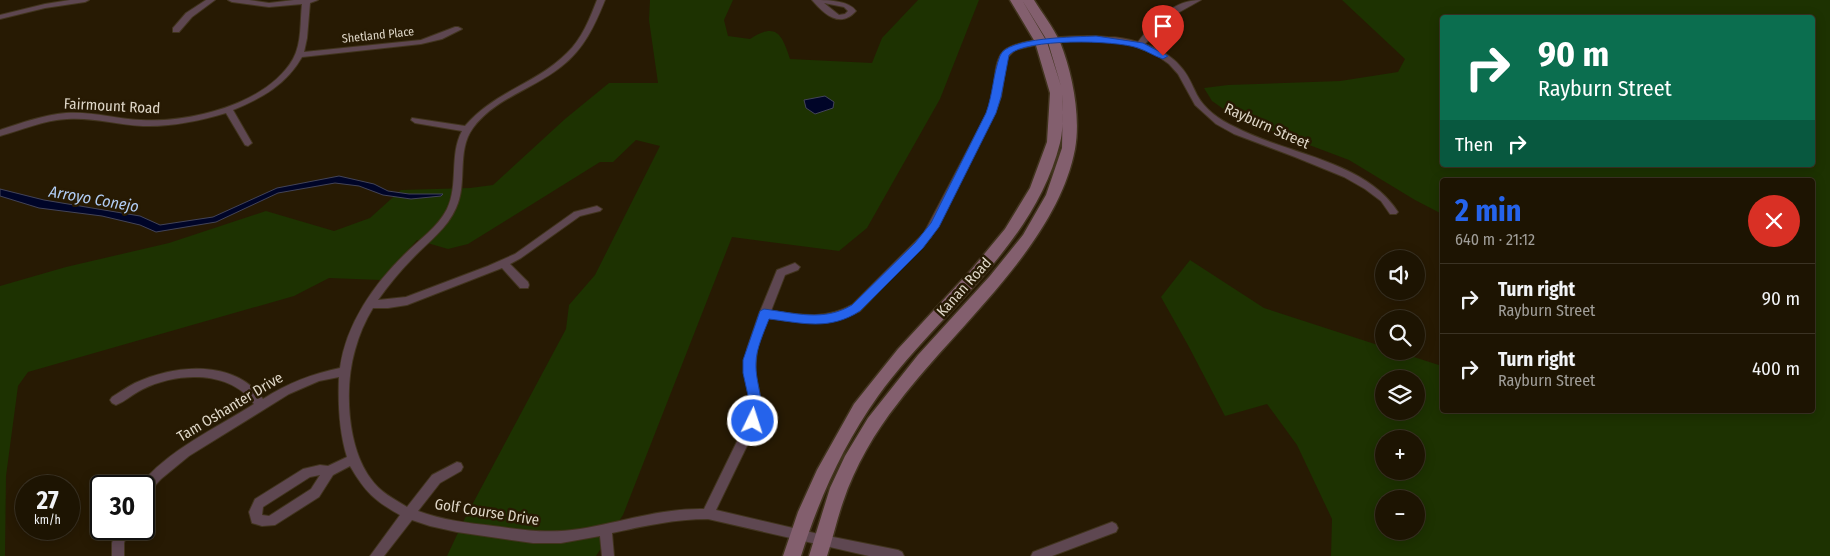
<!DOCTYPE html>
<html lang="en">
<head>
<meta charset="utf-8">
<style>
	body { margin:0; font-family:"Fira Sans Condensed",sans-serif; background:#251d0c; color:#f1f3f6; height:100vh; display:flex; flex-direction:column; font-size:19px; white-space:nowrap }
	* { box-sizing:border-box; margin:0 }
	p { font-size:16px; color:#a09e99 }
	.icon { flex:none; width:28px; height:28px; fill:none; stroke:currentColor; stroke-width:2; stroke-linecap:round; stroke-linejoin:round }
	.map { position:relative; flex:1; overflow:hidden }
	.side { position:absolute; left:1440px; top:178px; width:375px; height:235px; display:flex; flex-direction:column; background:#1d1402; border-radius:5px; box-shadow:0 2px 12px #0003,0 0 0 1px #3b3324 }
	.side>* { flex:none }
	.hud { position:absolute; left:1440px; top:15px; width:375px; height:152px; border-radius:5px; box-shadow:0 2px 12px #0003,0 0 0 1px #3b3324; background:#0b6e4f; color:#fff; overflow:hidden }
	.fabs { position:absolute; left:1375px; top:250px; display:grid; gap:10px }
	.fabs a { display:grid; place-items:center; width:50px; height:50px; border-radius:50%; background:#1d1402; box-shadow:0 2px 12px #0003,0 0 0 1px #3b3324; font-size:25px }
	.speed { position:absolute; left:15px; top:475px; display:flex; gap:10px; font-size:25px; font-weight:700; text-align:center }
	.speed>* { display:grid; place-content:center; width:65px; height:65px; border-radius:50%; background:#1d1402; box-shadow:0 2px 12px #0003,0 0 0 1px #3b3324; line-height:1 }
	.speed small { font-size:12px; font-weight:400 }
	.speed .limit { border:2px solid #111; border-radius:8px; background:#fff; color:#111 }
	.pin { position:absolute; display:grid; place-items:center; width:42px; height:42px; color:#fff; margin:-51px -21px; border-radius:50% 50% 50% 0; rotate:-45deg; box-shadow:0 0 5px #0007 }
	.pin .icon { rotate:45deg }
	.me { position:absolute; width:55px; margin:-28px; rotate:4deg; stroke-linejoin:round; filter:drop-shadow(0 0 4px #0008) }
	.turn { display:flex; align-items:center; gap:18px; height:105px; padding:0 15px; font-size:22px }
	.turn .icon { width:65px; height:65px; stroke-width:2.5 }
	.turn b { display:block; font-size:35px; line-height:42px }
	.then { display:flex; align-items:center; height:48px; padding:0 15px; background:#0003; gap:10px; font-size:19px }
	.round { display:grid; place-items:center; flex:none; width:52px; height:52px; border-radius:26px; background:#251d0c }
	.head { display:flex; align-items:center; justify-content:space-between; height:85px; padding:0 15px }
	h1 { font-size:30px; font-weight:700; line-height:38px; color:#2563eb }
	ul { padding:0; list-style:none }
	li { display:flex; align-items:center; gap:15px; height:70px; padding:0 15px; border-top:1px solid #3b3324 }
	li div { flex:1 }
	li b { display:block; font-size:19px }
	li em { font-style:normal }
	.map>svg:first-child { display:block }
</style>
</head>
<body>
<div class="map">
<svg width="1830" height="556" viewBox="0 0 1830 556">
	<rect width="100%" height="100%" fill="#271a03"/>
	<path fill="#1d3201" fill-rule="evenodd" d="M650 0H733L724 20 728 36 750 39C776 22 782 34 790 59L872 63 882 38 918 0H979L940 99 867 228 839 251 732 237 623 515 596 556H447L464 520 566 329 569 305 595 275 660 146 636 140 613 162H600L468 244 448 249 417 240 381 280 329 278 294 296 28 372 18 386 6 476 5 556H0V286L66 267 169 243 266 211 334 231 370 218 401 190 470 188 493 185 565 119 609 83H658L649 20Z
		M1342 0H1830V556H1331L1332 519 1297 445 1267 404 1225 416 1189 347 1161 297 1190 260 1264 308 1384 347V351H1395L1442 366V410H1812V180H1442V214L1415 200 1349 160 1235 117 1212 101 1204 88 1228 85 1340 81 1398 72 1405 59ZM1442 18H1812V165H1442ZM1384 379H1416V411H1384ZM1384 439H1416V471H1384ZM1384 499H1416V531H1384Z"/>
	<path fill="#000528" stroke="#434458" d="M825 96 834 102 833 108 815 114 806 108 804 100Z
		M339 176 374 184 388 191 409 194H443L441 196 411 199 383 195 359 186 335 183 278 193 216 222 156 232 140 225 102 216 39 208 0 196V189L44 200 140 216 160 225 213 217 277 188Z"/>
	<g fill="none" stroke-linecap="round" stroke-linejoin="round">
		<g stroke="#41341e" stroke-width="2">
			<path id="street" d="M70 0H89L85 2 45 8 0 19V15L45 4Z
				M206 0H215L192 17 179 32H173V28L186 13Z
				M228 0H249L269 3 294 0H318L310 3 307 38 304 52 421 40 455 27H458L462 29 442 39 421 44 302 57C286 85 262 98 233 110L252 143 248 146 245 145 226 113C199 121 171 127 143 126 117 125 93 117 67 119 44 120 22 130 0 136V130C21 123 43 115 66 113 91 111 116 119 141 120 190 123 267 104 293 59 302 43 300 21 302 4L269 7 232 2Z
				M597 0H605C595 25 584 49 562 66 534 89 495 98 473 128 456 151 468 183 456 208 447 229 427 243 412 259 399 272 388 286 378 300L406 297 488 266 515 254 574 212 597 206 602 209 600 211 580 216 521 258 510 264 528 282 529 285 528 288H520L502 268 407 305 388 308H373C365 321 359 335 355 350 344 388 347 447 371 479 380 492 394 499 407 507L432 475 457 462 461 463 463 467 461 471 440 483 418 511C442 520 468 523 493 526 525 530 548 534 580 529 622 522 662 508 704 509L747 421 749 399 745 373 747 349 759 314 777 270 795 263 800 267 798 270 785 275 771 311C801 315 824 320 852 305L924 233 987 113C989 107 992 101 993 95 995 82 994 65 1001 54 1012 36 1087 35 1108 37 1118 37 1128 39 1138 42 1154 21 1173 0 1201 0L1167 19 1145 44C1158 49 1171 55 1180 66 1188 74 1192 85 1197 95 1205 110 1220 120 1235 127 1285 154 1365 160 1398 212L1396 214H1390L1381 201 1365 189 1344 177 1295 157 1234 134 1216 124 1195 105 1178 74 1169 64 1155 54 1126 43 1109 41H1073L1040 44 1015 50 1007 58 1001 97 995 113 931 237 860 311C827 328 803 323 768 318L757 349 755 373 761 399 759 421 716 510 823 535 898 550 902 552 904 556H869L708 519C675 519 644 526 612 533L614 556H602L600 536 561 543H533L457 532 430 526 412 520 384 556H370L400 515C375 501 365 492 350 466L333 475 319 497 275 525 262 526 252 523 249 512 255 499 303 469 320 465 328 466 347 457C339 431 338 404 339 377L319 381 289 394 189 456 161 479 148 493 144 494V486H139C168 450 216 428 254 404 230 370 178 372 143 389 134 393 126 401 116 405L112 403 110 400 112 397C120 392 127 387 135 383 175 364 235 359 263 399 288 383 311 374 340 368 346 324 374 284 405 254 419 240 438 227 447 209 459 184 449 155 462 131L415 123 411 120 412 118 465 126C495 91 536 84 567 53 582 39 590 18 597 0ZM320 475 311 489 269 516 262 515 263 507 310 477Z
				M812 0C826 0 849 0 856 11 840 29 824 14 812 0ZM824 3 844 7 848 11 845 14 839 15Z
				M1112 522 1116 524 1118 528 1116 532 1052 556H1031L1033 552Z
				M116 529H128L124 543V556H112V543Z"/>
		</g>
		<g stroke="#41341e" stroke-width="3">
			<path id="secondary" d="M1010 0H1022L1047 42 1061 86 1048 42 1022 0H1034C1042 13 1053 27 1060 42 1072 72 1081 116 1075 149 1057 245 955 327 898 403 875 432 855 466 843 502 837 519 833 538 827 556H809L830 488 845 456 868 418 918 355 990 276 1023 235 1046 195 1062 148 1063 94C1062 109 1064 128 1060 143 1034 247 938 313 878 396 843 445 819 499 801 556H783L798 512 817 470 854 404 898 349 971 270 1005 229 1030 188 1047 142 1050 93 1035 42Z"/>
		</g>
		<use href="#street" fill="#5e4751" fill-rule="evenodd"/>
		<use href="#secondary" fill="#835f6e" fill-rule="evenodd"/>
	</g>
	<path fill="#2563eb" stroke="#184099" d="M1096 36 1143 43 1168 56 1163 59C1154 56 1147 51 1138 48 1115 40 1025 38 1009 55L1001 97 996 113 939 227 923 248 860 311C829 331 803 323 769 319 764 332 756 349 756 363 755 384 767 405 758 424L753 426 748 424 747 421 749 400 743 373V360L760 311 764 309C795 313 824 322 852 305L915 243 931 223 986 113C993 94 993 74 1000 56 1006 37 1077 37 1096 36Z"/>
	<g text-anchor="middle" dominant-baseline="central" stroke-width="5" stroke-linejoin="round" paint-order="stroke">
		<g font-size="12" fill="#ded6c7" stroke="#271a03">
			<text transform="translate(378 35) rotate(-6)">Shetland Place</text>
		</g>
		<g font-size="15" fill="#ded6c7" stroke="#271a03">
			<text transform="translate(112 106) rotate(3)">Fairmount Road</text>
			<text transform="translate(1267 126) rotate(24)">Rayburn Street</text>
			<text transform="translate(964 287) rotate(-48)">Kanan Road</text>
			<text transform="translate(230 407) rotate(-31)">Tam Oshanter Drive</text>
			<text transform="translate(487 512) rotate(9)">Golf Course Drive</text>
		</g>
		<g font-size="16" font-style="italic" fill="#b1cdf5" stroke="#271a03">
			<text transform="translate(94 199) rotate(10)">Arroyo Conejo</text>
		</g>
	</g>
</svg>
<div class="fabs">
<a><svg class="icon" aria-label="sound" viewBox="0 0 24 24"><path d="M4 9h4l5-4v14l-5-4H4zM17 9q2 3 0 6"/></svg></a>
<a><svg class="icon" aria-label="search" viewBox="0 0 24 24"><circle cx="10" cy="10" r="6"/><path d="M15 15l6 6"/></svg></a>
<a><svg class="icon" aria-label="layers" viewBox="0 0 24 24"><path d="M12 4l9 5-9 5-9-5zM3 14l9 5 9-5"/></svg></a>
<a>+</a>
<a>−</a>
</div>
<div class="speed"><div>27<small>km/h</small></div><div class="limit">30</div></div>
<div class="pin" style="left:1163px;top:56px;background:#d93025"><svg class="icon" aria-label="arrive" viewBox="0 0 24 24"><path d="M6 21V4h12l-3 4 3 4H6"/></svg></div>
<svg class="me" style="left:753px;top:421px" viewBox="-20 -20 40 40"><circle r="17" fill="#2563eb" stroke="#fff" stroke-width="3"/><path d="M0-11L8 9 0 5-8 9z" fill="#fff"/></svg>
<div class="hud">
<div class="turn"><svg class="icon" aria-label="right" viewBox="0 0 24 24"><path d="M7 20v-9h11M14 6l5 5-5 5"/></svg><div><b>90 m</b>Rayburn Street</div></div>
<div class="then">Then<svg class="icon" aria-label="right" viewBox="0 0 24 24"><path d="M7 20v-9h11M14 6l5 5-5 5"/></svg></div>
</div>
<section class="side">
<div class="head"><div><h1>2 min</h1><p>640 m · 21:12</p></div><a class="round" style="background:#d93025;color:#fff"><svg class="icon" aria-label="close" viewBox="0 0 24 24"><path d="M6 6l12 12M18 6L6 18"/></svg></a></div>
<ul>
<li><svg class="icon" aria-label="right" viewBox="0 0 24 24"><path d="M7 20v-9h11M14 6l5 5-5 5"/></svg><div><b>Turn right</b><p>Rayburn Street</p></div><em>90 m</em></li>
<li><svg class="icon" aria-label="right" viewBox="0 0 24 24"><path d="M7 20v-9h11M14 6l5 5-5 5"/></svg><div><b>Turn right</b><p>Rayburn Street</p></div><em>400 m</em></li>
</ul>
</section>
</div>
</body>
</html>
